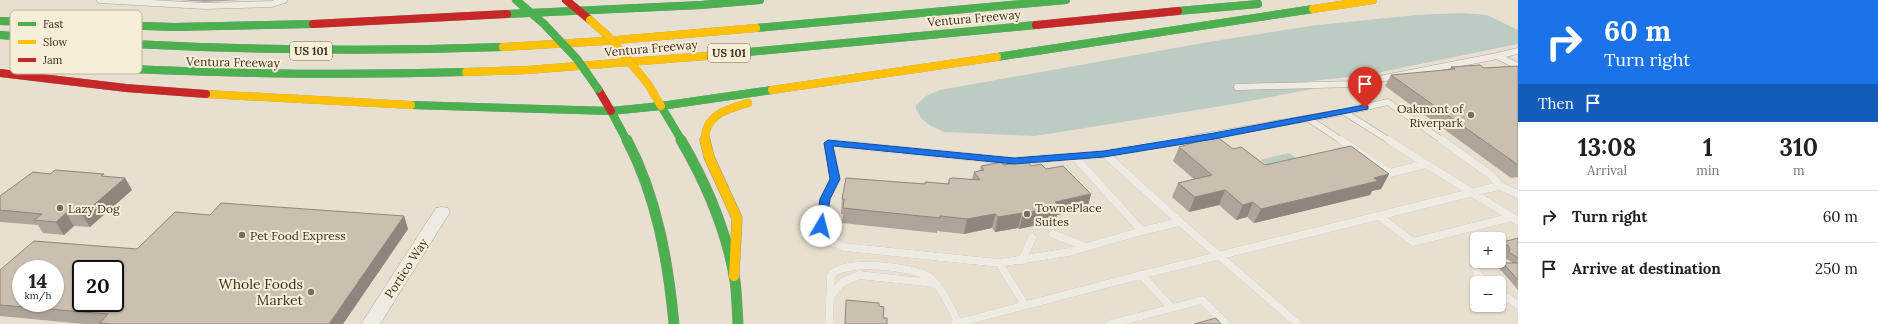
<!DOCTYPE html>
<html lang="en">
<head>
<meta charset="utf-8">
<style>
	body { margin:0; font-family:Lora,serif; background:#f2f2f2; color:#222; height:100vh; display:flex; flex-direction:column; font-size:15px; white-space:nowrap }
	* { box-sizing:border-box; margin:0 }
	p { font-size:13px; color:#767676 }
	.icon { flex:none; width:22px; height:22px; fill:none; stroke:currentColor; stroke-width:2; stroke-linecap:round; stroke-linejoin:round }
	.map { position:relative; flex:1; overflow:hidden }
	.drawer { display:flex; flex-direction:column; background:#fff; width:360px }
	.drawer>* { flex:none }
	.hud { background:#1a73e8; color:#fff; overflow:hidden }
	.buttons { position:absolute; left:1470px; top:232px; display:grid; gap:8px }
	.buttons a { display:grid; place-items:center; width:36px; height:36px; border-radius:6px; background:#fff; box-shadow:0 1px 3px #0004; font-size:20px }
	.speed { position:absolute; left:12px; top:260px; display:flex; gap:8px; font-size:20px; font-weight:700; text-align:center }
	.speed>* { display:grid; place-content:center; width:52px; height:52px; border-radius:50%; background:#fff; box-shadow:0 1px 3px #0004; line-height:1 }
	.speed small { font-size:10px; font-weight:400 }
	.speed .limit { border:2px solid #111; border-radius:6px; background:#fff; color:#111 }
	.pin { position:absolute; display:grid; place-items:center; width:34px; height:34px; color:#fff; margin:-41px -17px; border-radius:50% 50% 50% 0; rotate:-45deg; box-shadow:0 0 4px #0007 }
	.pin .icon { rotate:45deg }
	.me { position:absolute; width:44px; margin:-22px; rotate:8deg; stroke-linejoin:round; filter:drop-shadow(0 0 3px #0008) }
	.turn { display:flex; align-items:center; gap:14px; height:84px; padding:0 20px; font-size:18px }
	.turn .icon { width:52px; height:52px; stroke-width:2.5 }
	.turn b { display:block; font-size:28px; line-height:34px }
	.then { display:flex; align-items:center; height:38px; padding:0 20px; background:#0003; gap:8px; font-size:15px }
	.eta { display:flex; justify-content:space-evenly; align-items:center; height:68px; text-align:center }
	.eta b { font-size:24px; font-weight:700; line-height:28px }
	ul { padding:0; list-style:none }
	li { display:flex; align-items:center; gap:12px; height:52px; padding:0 20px; border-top:1px solid #e0e0e0 }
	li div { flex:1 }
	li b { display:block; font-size:15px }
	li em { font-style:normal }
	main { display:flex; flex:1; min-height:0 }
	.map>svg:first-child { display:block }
</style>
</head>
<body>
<main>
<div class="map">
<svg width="1518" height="324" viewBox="0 0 1518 324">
	<rect width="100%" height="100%" fill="#e7e0d1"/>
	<path fill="#bcccc2" d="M1462 13 1487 15 1518 30V44L1367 75 1303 82 1313 89 1228 105 1035 136 944 132 931 126 922 119 916 110V105L926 96 940 90 1214 41 1317 25 1416 15Z
		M1289 153 1298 160 1269 166 1260 160Z"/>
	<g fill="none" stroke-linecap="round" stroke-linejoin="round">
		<g stroke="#ada599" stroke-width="7">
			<path id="lane-far1" d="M100 0 205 6 272 4 284 0
				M1518 51 1497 56 1518 66
				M1237 87 1354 84 1497 56
				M1344 112 1388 102 1443 141
				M1309 119 1342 141
				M1178 141 1344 112 1390 141"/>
		</g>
		<g stroke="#ada599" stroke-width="8">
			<path id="lane" d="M1341 140 1390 173 1426 164 1389 140
				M1442 140 1492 176 1500 186
				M1105 154 1183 140
				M1426 164 1518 221
				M1379 216 1413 242 1512 217
				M1142 231 1180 222 1298 324
				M1053 234 1086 247
				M1499 255H1501
				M1022 260 1032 238
				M1478 261 1475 268 1478 275 1487 283
				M999 263 1069 252 1142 231 1074 156
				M1141 275 1172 308 1202 300 1226 324
				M1499 292 1518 305
				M831 295 843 282 859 275 933 283
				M1025 305 999 263 844 247 826 239 821 226 825 199 835 179 828 143 1014 161 1105 154 1180 222
				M829 324 831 275C844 259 913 266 929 277 943 288 951 309 959 324
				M954 324 1141 275 1486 189 1500 186 1518 194
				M1110 324 1172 308"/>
		</g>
		<g stroke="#ada599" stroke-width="1">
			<path id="street" d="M442 207 448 208 450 212 380 324H361L436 208Z"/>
		</g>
		<g stroke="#9c958a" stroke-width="8">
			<path id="fast-far1" d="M516 0 544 24
				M1178 11 1258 4
				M507 14 701 5 760 0
				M0 21 174 27 313 24
				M756 28 1066 0
				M0 35C168 49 335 53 503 47
				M706 56 1036 25
				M997 57 1313 9
				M52 65C190 73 328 76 466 72
				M411 105 611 111 661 106 772 90
				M661 106 682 141
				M611 111 627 141"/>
		</g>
		<g stroke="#9c958a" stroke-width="11">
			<path id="fast" d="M627 140C657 197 668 261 674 324
				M681 140C706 183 727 232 735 281 737 295 737 310 738 324"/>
		</g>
		<g stroke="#9c958a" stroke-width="8">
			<path id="slow-far1" d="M1313 9 1373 0
				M503 47 605 41 756 28
				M466 72 527 70 706 56
				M648 84 661 106
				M772 90 997 57
				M206 94 411 105
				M705 141C704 115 727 109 748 103"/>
		</g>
		<g stroke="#9c958a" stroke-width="11">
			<path id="slow" d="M705 140 709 157 737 218 734 276"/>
		</g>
		<g stroke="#9c958a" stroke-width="8">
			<path id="jam" d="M566 0 590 20
				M313 24 507 14
				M1036 25 1178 11
				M0 73 126 88 206 94
				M598 89 611 111"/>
		</g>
		<use href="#lane-far1" stroke="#efebe3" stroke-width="6"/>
		<use href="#lane" stroke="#efebe3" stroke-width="8"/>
		<use href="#street" fill="#efebe3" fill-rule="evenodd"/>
		<use href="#fast-far1" stroke="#4caf50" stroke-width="8"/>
		<use href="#fast" stroke="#4caf50" stroke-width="10"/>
		<use href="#slow-far1" stroke="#ffc107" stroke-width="8"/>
		<use href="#slow" stroke="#ffc107" stroke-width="10"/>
		<use href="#jam" stroke="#c62828" stroke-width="8"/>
		<g stroke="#928b80" stroke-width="8" stroke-linecap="butt">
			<path id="fast-bridge" d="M544 24 577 59 598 89"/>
		</g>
		<g stroke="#928b80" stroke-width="8" stroke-linecap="butt">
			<path id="slow-bridge" d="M590 20 610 38 648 84"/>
		</g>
		<use href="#fast-bridge" stroke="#4caf50" stroke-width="8"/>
		<use href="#slow-bridge" stroke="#ffc107" stroke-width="8"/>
	</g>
	<path fill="#afa499" d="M179 0H240L205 2Z
		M1518 66V177L1511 178 1385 86 1391 75 1450 70 1451 67 1484 68Z
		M1179 147 1233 149 1265 165 1389 174 1381 189 1372 191 1370 195 1254 223 1247 217 1236 220 1219 205 1189 212 1172 197 1178 183 1194 179 1173 161Z
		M1004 165 1031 166 1046 169 1091 194 1087 209 1057 215 1055 221 1019 229 1018 228 995 232 992 228 964 234 937 231V233L842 223 843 214H841L842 199 925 184H948L949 179H972L974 172 980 171 981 166Z
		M50 174 125 178 132 190 90 227 74 226 64 235 43 233 38 225 0 222V196Z
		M210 215 404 216 408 229 343 324H84L0 316V270L137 249Z
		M1518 238V290L1499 268 1503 263H1513L1505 258 1506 255 1504 251H1499V243Z"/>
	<path fill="#8e867d" d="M1389 174 1381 189 1372 191 1370 195 1254 223 1261 209Z
		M125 178 132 190 90 227 82 215Z
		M1225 190 1219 205 1189 212 1195 197Z
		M1091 194 1087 209 1057 215 1055 221 1019 229 1023 214 1055 202Z
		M1253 202 1247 217 1236 220 1243 205Z
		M66 213 74 226 64 235 56 222Z
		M1022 213 1018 228 995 232 998 217Z
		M995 214 992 228 964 234 967 219Z
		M404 216 408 229 343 324H329Z"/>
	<path fill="#cbbfb2" stroke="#8e867d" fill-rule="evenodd" d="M1480 65 1484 68 1518 66V165L1391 75 1455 69 1451 67Z
		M1216 136 1233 149 1241 147 1265 165 1351 146 1389 174 1374 178 1378 181 1261 209 1253 202 1243 205 1225 190 1195 197 1178 183 1212 175 1179 147Z
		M1027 161 1031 166 1041 164 1046 169 1063 166 1091 194 1055 202 1059 206 1023 214 1022 213 998 217 995 214 967 219 940 216V218L843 208 844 199H842L846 178 925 184V182L949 184V179L953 178 980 180 974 172 984 170 981 166 1002 162 1004 165Z
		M55 170 104 174 101 176 125 178 82 215 66 213 56 222 34 220 42 214 0 210V196L33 172 50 174Z
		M221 203 404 216 329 324H111L100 323 108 314 0 305V270L34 241 137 249 175 212 210 215ZM21 269H55V303H21ZM81 269H115V303H81Z
		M1518 238V258L1509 252 1510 249 1508 245 1499 246V243Z
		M1503 263H1518V280Z
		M846 300 879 303V306L884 307 883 318H887V324H845Z
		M1216 318 1221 324H1194Z"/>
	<path fill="#1a73e8" stroke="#114b97" d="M1365 105 1368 106V109L1214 139 1104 157 1014 164 833 146 840 179 830 199 826 226 821 229 816 226 820 199 830 179 824 143 828 140 1014 158 1104 151 1214 133Z"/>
	<g fill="#786c5e" stroke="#f7eed8" stroke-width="1.5">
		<circle cx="1471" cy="115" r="4"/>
		<circle cx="60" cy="208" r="4"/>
		<circle cx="1027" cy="214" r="4"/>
		<circle cx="242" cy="235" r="4"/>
		<circle cx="311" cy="292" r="4"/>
	</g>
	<g text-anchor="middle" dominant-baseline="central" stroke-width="4" stroke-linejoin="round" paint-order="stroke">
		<g fill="#f7eed8" stroke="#756857" stroke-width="1">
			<rect x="290" y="42" width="42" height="18" rx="3"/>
			<rect x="708" y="44" width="42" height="18" rx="3"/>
		</g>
		<g font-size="11" font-weight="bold" fill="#3d2e20">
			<text x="311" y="51">US 101</text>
			<text x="729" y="53">US 101</text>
		</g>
		<g font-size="12" fill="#3d2e20" stroke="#f7eed8">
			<text transform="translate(974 18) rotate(-5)">Ventura Freeway</text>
			<text transform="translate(651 48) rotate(-5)">Ventura Freeway</text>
			<text transform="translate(233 62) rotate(1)">Ventura Freeway</text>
			<text transform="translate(406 268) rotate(-57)">Portico Way</text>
		</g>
		<g font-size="12" fill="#3d2e20" stroke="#f7eed8" text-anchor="start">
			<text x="1463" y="108" text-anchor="end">Oakmont of<tspan x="1463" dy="14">Riverpark</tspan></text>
			<text x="1035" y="207">TownePlace<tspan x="1035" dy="14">Suites</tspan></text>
			<text x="68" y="208">Lazy Dog</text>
			<text x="250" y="235">Pet Food Express</text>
		</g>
		<g font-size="14" fill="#3d2e20" stroke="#f7eed8" text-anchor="end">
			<text x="303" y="284">Whole Foods<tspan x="303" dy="16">Market</tspan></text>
		</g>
	</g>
	<rect x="10" y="10" width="132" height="64" rx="6" fill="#f7eed8" stroke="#bfb4a1" stroke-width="1"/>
	<rect x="18" y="22" width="18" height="4" fill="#4caf50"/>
	<rect x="18" y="40" width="18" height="4" fill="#ffc107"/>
	<rect x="18" y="58" width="18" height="4" fill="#c62828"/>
	<g font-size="11" fill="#3d2e20">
		<text x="43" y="28">Fast</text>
		<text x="43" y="46">Slow</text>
		<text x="43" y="64">Jam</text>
	</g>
</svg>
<div class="buttons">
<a>+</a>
<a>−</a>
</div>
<div class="speed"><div>14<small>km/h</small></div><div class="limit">20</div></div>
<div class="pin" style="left:1365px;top:108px;background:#d93025"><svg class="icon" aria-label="arrive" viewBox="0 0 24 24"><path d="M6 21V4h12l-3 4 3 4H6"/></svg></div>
<svg class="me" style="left:821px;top:226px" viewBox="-20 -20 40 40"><circle r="19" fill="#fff"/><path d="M0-13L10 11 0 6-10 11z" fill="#1a73e8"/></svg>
</div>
<section class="drawer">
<div class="hud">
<div class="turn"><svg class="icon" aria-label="right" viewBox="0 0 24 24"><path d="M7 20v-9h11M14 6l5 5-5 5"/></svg><div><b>60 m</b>Turn right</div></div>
<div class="then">Then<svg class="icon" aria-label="arrive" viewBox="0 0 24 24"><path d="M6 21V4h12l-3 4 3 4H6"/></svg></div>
</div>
<div class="eta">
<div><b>13:08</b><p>Arrival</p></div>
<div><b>1</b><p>min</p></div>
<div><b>310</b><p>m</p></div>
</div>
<ul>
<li><svg class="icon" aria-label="right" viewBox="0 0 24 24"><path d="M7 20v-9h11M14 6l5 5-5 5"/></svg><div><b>Turn right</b></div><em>60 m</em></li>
<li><svg class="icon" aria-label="arrive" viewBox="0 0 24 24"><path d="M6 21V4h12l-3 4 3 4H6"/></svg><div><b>Arrive at destination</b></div><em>250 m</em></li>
</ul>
</section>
</main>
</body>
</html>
